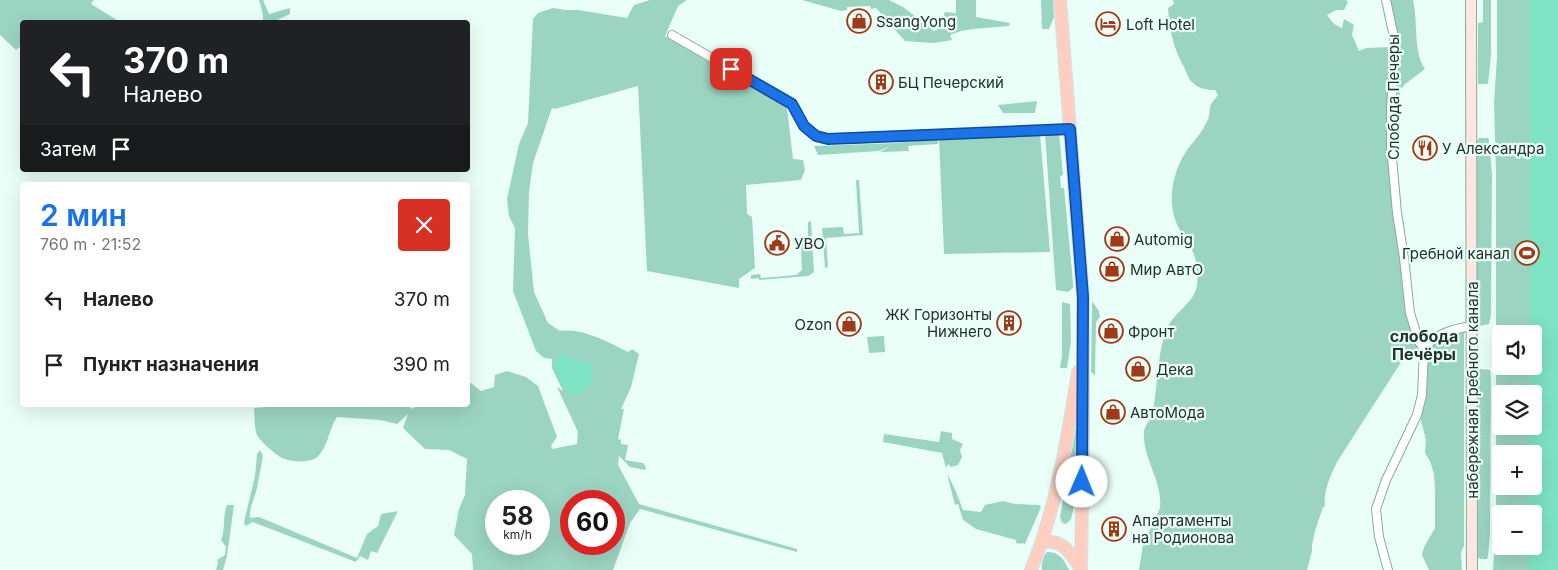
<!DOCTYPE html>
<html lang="ru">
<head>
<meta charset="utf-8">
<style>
	body { margin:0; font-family:Inter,sans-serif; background:#f6f6f6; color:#222; height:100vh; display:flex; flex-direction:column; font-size:19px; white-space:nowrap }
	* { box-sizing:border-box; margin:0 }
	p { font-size:16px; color:#767676 }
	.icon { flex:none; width:28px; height:28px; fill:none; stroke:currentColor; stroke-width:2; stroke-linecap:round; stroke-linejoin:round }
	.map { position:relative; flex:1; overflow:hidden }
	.drawer { position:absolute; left:20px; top:182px; width:450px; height:225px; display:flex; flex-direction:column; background:#fff; border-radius:5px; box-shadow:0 5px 20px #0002 }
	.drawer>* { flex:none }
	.top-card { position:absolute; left:20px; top:20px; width:450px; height:152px; border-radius:5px; box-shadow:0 5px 20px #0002; background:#202124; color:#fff; overflow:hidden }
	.buttons { position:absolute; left:1492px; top:325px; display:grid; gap:10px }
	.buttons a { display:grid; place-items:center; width:50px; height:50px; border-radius:5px; background:#fff; box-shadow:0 5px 20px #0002; font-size:25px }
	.speed { position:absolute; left:485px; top:490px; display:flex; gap:10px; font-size:25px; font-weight:700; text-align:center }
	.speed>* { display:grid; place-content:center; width:65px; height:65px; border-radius:50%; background:#fff; box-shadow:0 5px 20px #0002; line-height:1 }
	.speed small { font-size:12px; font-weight:400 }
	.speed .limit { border:8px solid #d22; background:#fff; color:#111 }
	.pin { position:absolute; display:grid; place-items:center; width:42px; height:42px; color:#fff; margin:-21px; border-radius:10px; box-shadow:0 2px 8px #0006 }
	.me { position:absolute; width:55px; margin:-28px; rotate:1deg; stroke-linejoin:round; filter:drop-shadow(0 0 4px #0008) }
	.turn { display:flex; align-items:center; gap:18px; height:105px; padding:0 20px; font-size:22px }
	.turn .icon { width:65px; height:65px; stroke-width:2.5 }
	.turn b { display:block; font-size:35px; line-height:42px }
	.then { display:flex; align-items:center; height:48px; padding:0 20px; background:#0003; gap:10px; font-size:19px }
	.round { display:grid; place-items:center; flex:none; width:52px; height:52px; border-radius:5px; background:#f6f6f6 }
	.summary { display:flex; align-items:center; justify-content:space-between; height:85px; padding:0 20px }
	h1 { font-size:30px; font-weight:600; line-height:38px; color:#1a73e8 }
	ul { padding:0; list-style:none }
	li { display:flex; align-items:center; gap:15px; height:65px; padding:0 20px }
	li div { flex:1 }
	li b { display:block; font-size:19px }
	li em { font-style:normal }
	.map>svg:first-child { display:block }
</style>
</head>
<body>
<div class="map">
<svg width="1558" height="570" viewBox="0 0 1558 570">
	<rect width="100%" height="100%" fill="#eafff7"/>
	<path fill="#9bd5c1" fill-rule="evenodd" d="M0 0H94L91 4 120 22H22V45L16 50 0 35Z
		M259 0H263L269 14 290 8V14L273 22H263V14Z
		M650 0H687L678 6 665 36 787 108 793 159 803 160 805 170 801 180 746 185 747 214 752 217 755 268 739 279V288L647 271 638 86 555 109 552 108 533 163 529 192 528 234 534 292 548 323 560 331C583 328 608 342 628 352L632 349 639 354 631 387 621 409H624L618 439 621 440V444L628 445 625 460 643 463 646 467 645 470 630 467 619 456 618 465 639 504 797 549V552L640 509 630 523 613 570H473L472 554 454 535 459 509 465 495 467 459 449 450 425 449 403 428 408 414 397 424 380 420 337 417C329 428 328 449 316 458 308 463 291 462 282 458 276 455 260 441 257 435 254 427 255 416 254 408L289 405H410L411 409 420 405H468V384L471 383 481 391 494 387 495 375 507 371 526 377 538 386 557 437 551 446 552 449 577 444 578 432 557 387 563 391 552 368V359L544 358 536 351 513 291 515 228 509 216 507 199 519 144 528 123 533 19 538 13 553 8 566 10H578L627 18 634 5ZM496 501H539V544H496ZM571 501H614V544H571Z
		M802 0H889L903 7 934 31 940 28 945 12 956 13V0H976V17L1010 23 1009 26 973 29 961 31 950 35 952 40 934 43 905 41 876 8 871 9 870 6 847 7V10L841 11Z
		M1041 0H1053L1054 17 1049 29H1042Z
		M1173 0H1346L1348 2 1344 10H1336L1327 15 1334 24 1342 28 1344 19 1354 25 1352 35 1359 51 1366 48 1390 47 1391 58 1397 52 1387 0H1413C1418 19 1413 53 1425 69L1404 85 1400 90 1401 116 1396 118V128L1386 148 1419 347 1407 353 1337 462C1330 477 1323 491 1325 507H1323L1315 531 1312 545V551L1307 570H1139L1143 545 1160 508C1163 481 1142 458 1144 431 1145 425 1151 420 1152 414 1159 386 1156 350 1169 325 1176 311 1195 302 1197 285 1198 275 1197 261 1193 252 1189 241 1180 233 1176 222 1167 199 1173 171 1187 150 1192 143 1198 137 1203 129 1204 126 1207 122 1208 119 1210 115 1209 109 1211 104 1213 101 1216 98 1218 95L1215 90C1207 90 1199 89 1193 83 1189 80 1187 74 1185 69 1173 48 1170 32 1168 8L1174 4Z
		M1483 0H1491V55L1488 84H1478V23L1483 22Z
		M1497 0H1558V570H1493L1496 526V361L1494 360V335H1496V172L1494 103 1497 57ZM1501 334H1534V366H1501ZM1501 394H1534V426H1501ZM1501 454H1534V486H1501ZM1501 514H1534V546H1501Z
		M1037 101 1035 113H1003L998 105Z
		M1059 133 1063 175 1060 176 1061 188H1064L1073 282V288L1068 292 1056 290 1045 134Z
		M1040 134 1050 252 944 254 939 139Z
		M1479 138H1488L1489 140 1492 174 1491 315 1489 324 1480 326 1477 325V141Z
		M938 139V144L908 146 909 151 880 152 890 146 879 151 818 155 814 146 896 143Z
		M856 180H859L863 235 826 238 828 267 825 268 822 228 843 227 844 234 859 233Z
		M811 221 814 272 808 276 759 280V278L751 279V275L760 274 761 278 796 275 802 270 801 244 808 239V222Z
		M1092 301 1099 311 1100 317 1096 322 1095 375 1091 372Z
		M1062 302 1070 304 1071 341 1067 368H1060L1062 356Z
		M1458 331H1464V546L1461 552 1462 570H1429L1422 555 1424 547 1435 528V490L1434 474 1430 461 1425 453 1426 440 1420 417 1425 353C1433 341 1445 336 1458 331Z
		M884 336 885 352 869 353 867 337Z
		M1480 369 1490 370 1491 379 1490 534 1488 556 1487 559H1480L1478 557V372Z
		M1078 416 1074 507 1071 519 1066 524 1062 523 1060 517Z
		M941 431 952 433V439L963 444 960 450 962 457 958 465 951 467 948 464 946 468 942 453 883 442 884 434 939 442Z
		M260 450 263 456C261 467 259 477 257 488 255 498 249 507 250 518L259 517 357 558 367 534 378 526 381 514 398 511 377 553 371 551 368 560 360 556 356 562 253 522 246 526 244 523 245 518 255 476 257 454Z
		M947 474C953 483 959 499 963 510L981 512 985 505 1003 501 1015 504 1039 505 1041 507 1025 544 1021 543V544L1016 543V540L976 529 963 520 958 504 955 505Z
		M227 505H234L227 556 223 570H216L218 563 217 560 225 555 226 547 221 540C226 528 222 517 227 505Z
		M1047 552C1059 551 1065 561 1069 570H1042C1041 565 1043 556 1047 552Z"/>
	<path fill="#7de3c4" d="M1530 0H1558V570H1528L1529 546H1534V514H1529V486H1534V454H1529V426H1534V394H1530V366H1534V334H1530Z
		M561 352 574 361H589L593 369 592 383 585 391 572 395 564 388 554 368Z"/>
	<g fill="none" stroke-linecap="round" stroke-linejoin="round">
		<g stroke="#89aa9e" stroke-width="10">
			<path id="street" d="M1386 0 1394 37 1395 48 1391 109V146L1397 213 1404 258 1410 313 1419 342 1424 349 1422 395 1417 415 1386 480 1376 509 1379 537 1388 570
				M672 35 792 104 804 126 816 136 828 139H844L1069 129
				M1424 349C1436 333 1453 329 1472 326"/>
		</g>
		<g stroke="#89aa9e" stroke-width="12">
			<path id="secondary" d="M1471 0 1472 570"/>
		</g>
		<g stroke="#dcdedd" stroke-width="14">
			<path id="primary" d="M1060 0 1083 297V425L1081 570
				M1042 542C1064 539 1070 553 1081 569
				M1031 570C1057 506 1067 440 1078 372"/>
		</g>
		<use href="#street" stroke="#fff" stroke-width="8"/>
		<use href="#secondary" stroke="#fee7e0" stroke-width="10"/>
		<use href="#primary" stroke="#fecfc1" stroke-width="11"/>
	</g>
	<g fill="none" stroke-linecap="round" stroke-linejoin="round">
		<g stroke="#114b97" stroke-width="12">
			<path id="route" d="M731 69 792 104 804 126 816 136 828 139 1070 129 1083 297 1082 482"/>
		</g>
		<use href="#route" stroke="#1a73e8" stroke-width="9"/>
	</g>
	<defs>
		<g id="shop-ring" transform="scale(1.25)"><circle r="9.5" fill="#eafff7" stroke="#a03917" stroke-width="1.5"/><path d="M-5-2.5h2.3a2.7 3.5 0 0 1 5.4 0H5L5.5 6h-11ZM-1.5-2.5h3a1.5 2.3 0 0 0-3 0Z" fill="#a03917"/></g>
		<g id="hotel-ring" transform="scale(1.25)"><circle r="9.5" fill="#eafff7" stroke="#a03917" stroke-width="1.5"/><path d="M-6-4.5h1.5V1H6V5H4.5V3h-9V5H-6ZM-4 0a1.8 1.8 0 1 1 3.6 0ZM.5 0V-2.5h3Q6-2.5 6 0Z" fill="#a03917"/></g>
		<g id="building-ring" transform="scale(1.25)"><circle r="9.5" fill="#eafff7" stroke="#a03917" stroke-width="1.5"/><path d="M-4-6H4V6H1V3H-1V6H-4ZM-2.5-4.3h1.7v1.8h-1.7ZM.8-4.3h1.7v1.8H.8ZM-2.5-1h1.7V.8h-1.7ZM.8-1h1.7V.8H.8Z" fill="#a03917"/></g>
		<g id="restaurant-ring" transform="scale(1.25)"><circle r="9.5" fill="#eafff7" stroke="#a03917" stroke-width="1.5"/><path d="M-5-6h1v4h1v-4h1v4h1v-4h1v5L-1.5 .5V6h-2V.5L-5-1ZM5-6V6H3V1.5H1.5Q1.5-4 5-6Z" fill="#a03917"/></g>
		<g id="civic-ring" transform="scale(1.25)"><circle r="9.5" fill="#eafff7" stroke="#a03917" stroke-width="1.5"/><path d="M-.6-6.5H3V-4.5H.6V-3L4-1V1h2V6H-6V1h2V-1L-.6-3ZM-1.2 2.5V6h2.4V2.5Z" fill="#a03917"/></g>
		<g id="stadium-ring" transform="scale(1.25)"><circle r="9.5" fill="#eafff7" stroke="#a03917" stroke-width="1.5"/><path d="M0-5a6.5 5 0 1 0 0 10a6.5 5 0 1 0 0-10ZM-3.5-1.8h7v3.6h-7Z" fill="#a03917"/></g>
	</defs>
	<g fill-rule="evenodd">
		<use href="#shop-ring" x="859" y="21"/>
		<use href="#hotel-ring" x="1108" y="24"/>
		<use href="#building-ring" x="881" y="82"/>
		<use href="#restaurant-ring" x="1425" y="148"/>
		<use href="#shop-ring" x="1117" y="239"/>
		<use href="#civic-ring" x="777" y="243"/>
		<use href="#stadium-ring" x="1527" y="253"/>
		<use href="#shop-ring" x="1112" y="269"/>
		<use href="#building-ring" x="1009" y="323"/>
		<use href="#shop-ring" x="849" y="324"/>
		<use href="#shop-ring" x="1111" y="331"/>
		<use href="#shop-ring" x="1138" y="369"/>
		<use href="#shop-ring" x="1113" y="412"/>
		<use href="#building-ring" x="1114" y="529"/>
	</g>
	<g text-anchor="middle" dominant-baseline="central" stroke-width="4.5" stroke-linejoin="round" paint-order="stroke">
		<g font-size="15" fill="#23302c" stroke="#eafff7" text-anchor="start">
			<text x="876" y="21">SsangYong</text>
			<text x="1126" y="24">Loft Hotel</text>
			<text x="898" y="82">БЦ Печерский</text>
			<text x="1442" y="148">У Александра</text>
			<text x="1134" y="239">Automig</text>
			<text x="794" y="243">УВО</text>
			<text x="1510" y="253" text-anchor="end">Гребной канал</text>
			<text x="1130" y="269">Мир АвтО</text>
			<text x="992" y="314" text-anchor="end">ЖК Горизонты<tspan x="992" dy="17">Нижнего</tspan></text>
			<text x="832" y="324" text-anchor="end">Ozon</text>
			<text x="1128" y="331">Фронт</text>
			<text x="1156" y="369">Дека</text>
			<text x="1130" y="412">АвтоМода</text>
			<text x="1132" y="520">Апартаменты<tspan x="1132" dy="17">на Родионова</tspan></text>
		</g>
		<g font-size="15" fill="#23302c" stroke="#eafff7">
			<text transform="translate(1393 97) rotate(-90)">Слобода Печеры</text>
			<text transform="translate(1472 390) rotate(-90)">набережная Гребного канала</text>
		</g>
		<g font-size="16" font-weight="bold" fill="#23302c" stroke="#eafff7">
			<text x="1424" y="336">слобода<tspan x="1424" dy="18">Печёры</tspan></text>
		</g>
	</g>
</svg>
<div class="buttons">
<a><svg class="icon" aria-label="sound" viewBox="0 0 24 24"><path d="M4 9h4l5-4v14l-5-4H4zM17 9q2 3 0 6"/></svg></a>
<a><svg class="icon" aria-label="layers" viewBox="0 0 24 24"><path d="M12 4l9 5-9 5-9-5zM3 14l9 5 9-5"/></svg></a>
<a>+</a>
<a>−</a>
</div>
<div class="speed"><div>58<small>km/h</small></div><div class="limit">60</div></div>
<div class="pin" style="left:731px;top:69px;background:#d93025"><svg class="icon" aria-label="arrive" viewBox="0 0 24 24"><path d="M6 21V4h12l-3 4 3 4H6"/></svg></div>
<svg class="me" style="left:1082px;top:482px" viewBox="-20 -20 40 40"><circle r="19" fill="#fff"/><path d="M0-13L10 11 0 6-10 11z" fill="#1a73e8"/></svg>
<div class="top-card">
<div class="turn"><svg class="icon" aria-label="left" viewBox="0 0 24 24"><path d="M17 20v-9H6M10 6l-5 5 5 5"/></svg><div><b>370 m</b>Налево</div></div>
<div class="then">Затем<svg class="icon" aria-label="arrive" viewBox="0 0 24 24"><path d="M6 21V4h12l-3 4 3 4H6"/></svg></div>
</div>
<section class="drawer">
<div class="summary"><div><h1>2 мин</h1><p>760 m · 21:52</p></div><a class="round" style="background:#d93025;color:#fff"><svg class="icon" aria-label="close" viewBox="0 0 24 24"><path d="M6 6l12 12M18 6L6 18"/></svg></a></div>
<ul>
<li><svg class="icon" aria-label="left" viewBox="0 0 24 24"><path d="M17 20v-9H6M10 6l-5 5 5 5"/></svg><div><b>Налево</b></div><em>370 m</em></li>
<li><svg class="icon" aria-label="arrive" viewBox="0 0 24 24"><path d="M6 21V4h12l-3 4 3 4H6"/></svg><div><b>Пункт назначения</b></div><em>390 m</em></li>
</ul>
</section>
</div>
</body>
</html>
